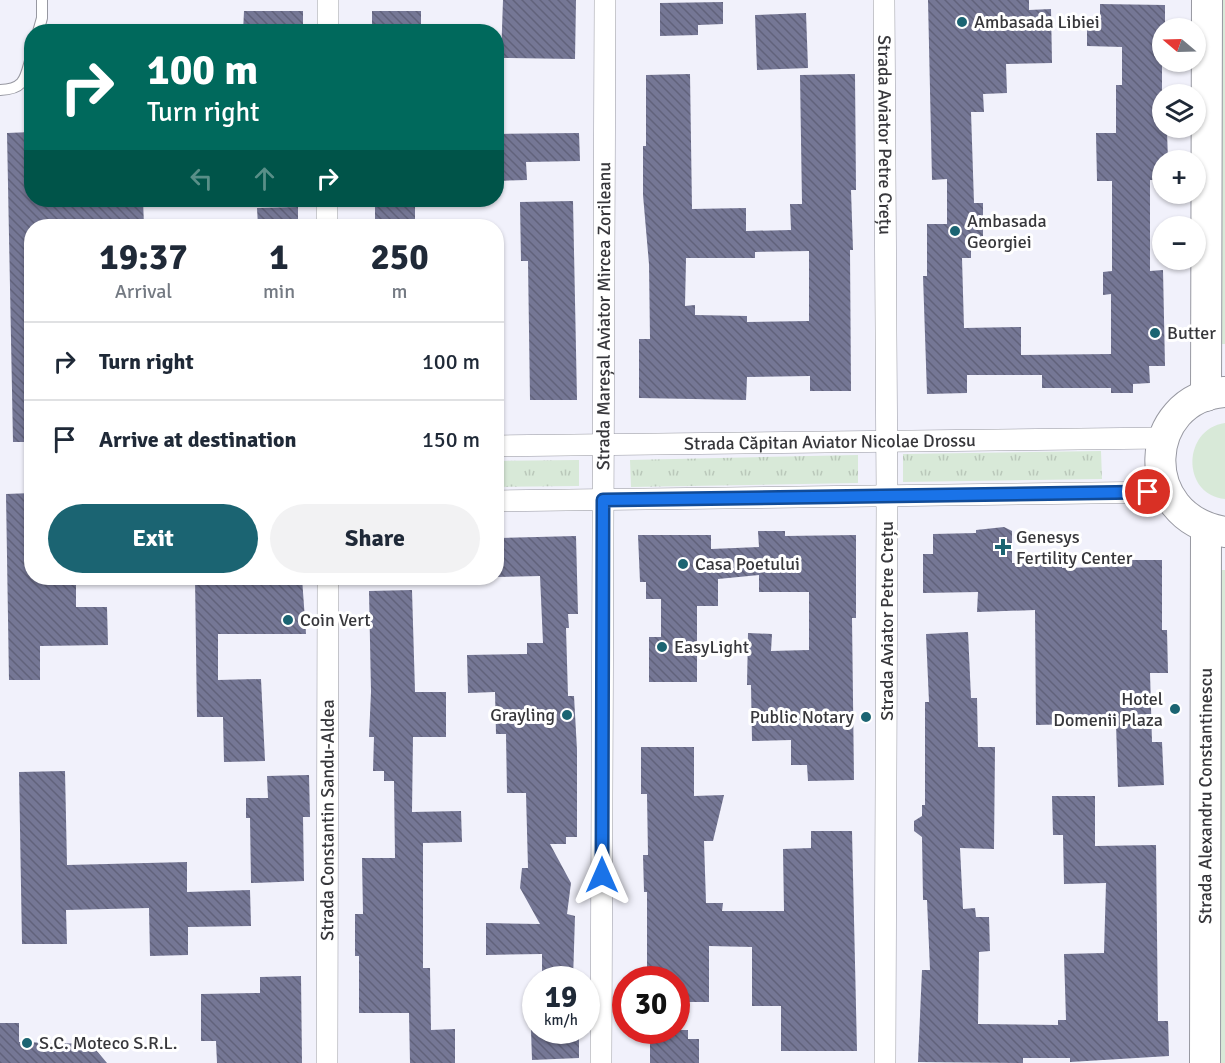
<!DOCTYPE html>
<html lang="en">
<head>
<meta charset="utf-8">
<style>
	body { margin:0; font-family:Signika,sans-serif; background:#f2f2f3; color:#1f2937; height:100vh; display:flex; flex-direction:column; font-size:22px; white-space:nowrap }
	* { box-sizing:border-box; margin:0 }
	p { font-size:20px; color:#747a83 }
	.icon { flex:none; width:33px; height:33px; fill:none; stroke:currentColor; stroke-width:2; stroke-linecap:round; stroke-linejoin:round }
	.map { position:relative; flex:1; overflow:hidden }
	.sheet { position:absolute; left:24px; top:219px; width:480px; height:366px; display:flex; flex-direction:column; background:#fff; border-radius:24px; box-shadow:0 2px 4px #0004 }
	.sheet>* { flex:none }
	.hud { position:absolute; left:24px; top:24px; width:480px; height:183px; border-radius:24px; box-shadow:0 2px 4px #0004; background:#00695c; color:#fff; overflow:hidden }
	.needle { width:39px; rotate:289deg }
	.buttons { position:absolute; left:1152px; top:18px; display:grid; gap:12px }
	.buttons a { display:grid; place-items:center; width:54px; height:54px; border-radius:50%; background:#fff; box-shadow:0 2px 4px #0004; font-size:30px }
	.speed { position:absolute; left:522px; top:966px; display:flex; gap:12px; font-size:30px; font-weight:700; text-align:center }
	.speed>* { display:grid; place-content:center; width:78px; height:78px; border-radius:50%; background:#fff; box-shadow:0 2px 4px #0004; line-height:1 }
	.speed small { font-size:15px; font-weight:400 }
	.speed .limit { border:9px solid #d22; background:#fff; color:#111 }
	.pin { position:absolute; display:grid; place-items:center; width:51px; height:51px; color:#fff; margin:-26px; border:3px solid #fff; border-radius:50%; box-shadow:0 2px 6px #0007 }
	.me { position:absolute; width:66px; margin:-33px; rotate:0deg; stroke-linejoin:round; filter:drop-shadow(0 0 4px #0008) }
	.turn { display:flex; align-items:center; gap:21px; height:126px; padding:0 24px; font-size:27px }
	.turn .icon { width:78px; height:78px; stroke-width:2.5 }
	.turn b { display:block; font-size:42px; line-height:51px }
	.lanes { display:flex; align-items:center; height:57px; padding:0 24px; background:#0003; justify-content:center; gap:30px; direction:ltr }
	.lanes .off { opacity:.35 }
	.eta { display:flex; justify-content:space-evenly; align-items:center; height:102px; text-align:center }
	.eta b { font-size:36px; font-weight:700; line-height:42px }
	.button { display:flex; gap:12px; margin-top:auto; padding:12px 24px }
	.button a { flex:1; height:69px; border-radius:36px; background:#1b6472; color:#fff; font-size:24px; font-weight:700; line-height:69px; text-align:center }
	.button a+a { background:#f2f2f3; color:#1f2937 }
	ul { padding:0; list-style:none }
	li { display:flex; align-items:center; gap:18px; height:78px; padding:0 24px; border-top:2px solid #e0e1e3 }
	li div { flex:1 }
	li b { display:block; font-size:22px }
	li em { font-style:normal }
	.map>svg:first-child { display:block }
</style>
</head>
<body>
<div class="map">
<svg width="1225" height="1063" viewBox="0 0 1225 1063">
	<defs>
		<pattern id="grass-tufts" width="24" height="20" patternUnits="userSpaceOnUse" patternTransform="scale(1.5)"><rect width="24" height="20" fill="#d8e9d8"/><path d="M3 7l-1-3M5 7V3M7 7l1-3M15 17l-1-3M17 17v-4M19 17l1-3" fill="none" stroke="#bac8ba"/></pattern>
		<pattern id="building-back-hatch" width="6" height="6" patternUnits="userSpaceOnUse" patternTransform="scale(1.5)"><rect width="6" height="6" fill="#757795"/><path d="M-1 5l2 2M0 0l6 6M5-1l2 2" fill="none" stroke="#61627b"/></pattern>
	</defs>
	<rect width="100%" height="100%" fill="#f1f1fb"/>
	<path fill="url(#grass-tufts)" d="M1220 0H1225V344H1219Z
		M1101 451 1102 479 903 482V454Z
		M858 455V483L631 487 630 460Z
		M579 460V486L497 487V461Z
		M1219 570H1225V1063H1220Z"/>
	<path fill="#d8e9d8" d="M1225 423V499C1181 495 1182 429 1225 423Z"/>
	<path fill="url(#building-back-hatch)" fill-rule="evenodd" d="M503 0H576L575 59 501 58Z
		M928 0H1029V10L1051 9 1052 63 1006 64 1007 93 983 94 984 112H971L974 203H983V238H971V258H962L964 328 1021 327V355L1111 354V294L1103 295V272L1112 271V181H1097L1096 133H1116V85H1122V47L1087 46V18H1100V4L1165 5V28H1162V132H1167L1168 160H1162V180H1150V271L1163 270 1165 366H1149L1150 383 1133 384V393H1111V388H1042V375H967V393L927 394 923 276H927V224H947V179L932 180Z
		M723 2V24L698 25V35L660 36V3Z
		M244 11H303V32H243Z
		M372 11H421V32H372Z
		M806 13 808 68 757 70 755 15Z
		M690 74 692 209 746 208V231L791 230 790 204H802L800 75 855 74 856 190H851L853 250H850L851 391H810V376L747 377 746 400 639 398V339H650L649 264 643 195V146H646V75ZM809 251V321L747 322V316L695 315V305L685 306 686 258H755V252Z
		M32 132V200H143L144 226H32V442H13L7 133Z
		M579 133 580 161 526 162 527 180 496 181V134Z
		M375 200H415V226H375Z
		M573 201 577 400H530L528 261H521L520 202Z
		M298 207V226H258L257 208Z
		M32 493V578H76V607H107L108 645 40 646V680H9L6 494Z
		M1004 527 1012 531V563H1062V568L1104 567V560H1162V630H1167L1168 673H1150L1152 742H1162L1164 785 1118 787 1116 723 1036 725 1035 610 977 612 978 592 923 593V554H933V534L976 533V530Z
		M758 531H785V536L856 535V618H852L854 780 808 781 807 765H791V740L752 741 751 685H747L748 633 772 634 771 651 809 650V592H759V575L718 579V606H697V682H649V637H661V599H646V582H640L638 535H711V549L759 547Z
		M576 536 578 614H568L569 628H566L568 696H574L577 750V837H566V844H550L571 883 567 914 575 916 573 980H542V954L486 955V923L540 924 520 888 522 868H528L526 793H507L506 734H496L495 692 468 693 467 655 527 654V643H543L540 576 496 577V538Z
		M195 578H302L306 634H218V680L261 679 265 761 224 762 223 717H197Z
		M412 590 415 692H446V737H413L412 812 461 811 462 842 423 843V968H430L431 1030 455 1029V1063H410L409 1013H359V956H355V914H363L362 858H395L394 781H384V771H373L374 737H369L371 692 369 591Z
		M968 632 971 698H977L978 747H995L994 849 960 848 963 909 975 908 976 917H989L990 951 979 952 978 1024 1058 1025V1020H1066L1064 954 1104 953 1106 883 1064 884 1063 835H1053L1052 796H1095V846L1156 845 1158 1021H1168L1169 1056 1070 1062V1058H1023V1063L918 1062 922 970H930L927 900H923L922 837 914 831V821L922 816V805H925V702H929L926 634Z
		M641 747H694V796L724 795 713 841H704L706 903H723L722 911H784L783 849 811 848V831H852L857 1051H781V1006H752V947L709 946V1002H676V980H647V892H644L643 855H648L647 794H641Z
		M65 771 67 865 187 862V892L250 890 251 926 188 927V955L150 956 149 908 66 910 67 944H22L19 772Z
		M309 775 310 817H303L304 881 251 883 250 818H246V798H268L267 776Z
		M301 976 302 1063H217L216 1041H201V994L260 993V977Z
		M0 1023H19V1042L91 1044 107 1063H0Z
		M531 1030H579V1058L532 1060Z
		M650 1030H688V1039H699V1063H650Z"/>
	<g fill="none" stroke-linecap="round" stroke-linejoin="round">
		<g stroke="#9798a1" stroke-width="12">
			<path id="lane" d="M38 32 42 18V0
				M0 90C27 89 25 76 32 54"/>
		</g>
		<g stroke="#9798a1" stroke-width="22">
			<g id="street">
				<path id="s1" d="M884 0 887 496 885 1063"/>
				<path d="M328 32V0"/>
				<path d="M327 226V200"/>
				<path id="s2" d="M496 446 1164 438"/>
				<path d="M496 501 1167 492"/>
				<path id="s3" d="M327 1063 328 578"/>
				<path id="s4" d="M601 1063 605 0"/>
			</g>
		</g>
		<g stroke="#9798a1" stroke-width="32">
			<g id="secondary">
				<path d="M1224 392C1143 398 1135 517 1225 532"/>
				<path d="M1206 396 1207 0"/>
				<path id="s5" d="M1205 1063 1206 529"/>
			</g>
		</g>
		<use href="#lane" stroke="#fff" stroke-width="10"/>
		<use href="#street" stroke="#fff" stroke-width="21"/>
		<use href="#secondary" stroke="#fff" stroke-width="30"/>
	</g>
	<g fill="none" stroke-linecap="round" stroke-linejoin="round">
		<g stroke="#114b97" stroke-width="15">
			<path id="route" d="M602 875 603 500 1148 492"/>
		</g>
		<use href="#route" stroke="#1a73e8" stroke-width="10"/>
	</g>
	<g fill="#1b6472" stroke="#fff" stroke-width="2">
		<circle cx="962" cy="22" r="6"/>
		<circle cx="955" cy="231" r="6"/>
		<circle cx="1155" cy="333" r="6"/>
		<path d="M1000 538h6v6h6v6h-6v6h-6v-6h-6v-6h6z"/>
		<circle cx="683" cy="564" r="6"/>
		<circle cx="288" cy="620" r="6"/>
		<circle cx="662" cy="647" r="6"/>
		<circle cx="1175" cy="709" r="6"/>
		<circle cx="567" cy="715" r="6"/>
		<circle cx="866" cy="717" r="6"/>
		<circle cx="27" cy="1043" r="6"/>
	</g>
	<g text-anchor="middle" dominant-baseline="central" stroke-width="6" stroke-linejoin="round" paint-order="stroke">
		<g font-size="18" fill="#37373b" stroke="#fff" text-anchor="start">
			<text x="974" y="22">Ambasada Libiei</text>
			<text x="967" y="221">Ambasada<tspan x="967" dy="21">Georgiei</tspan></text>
			<text x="1167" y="333">Butter</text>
			<text x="1016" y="537">Genesys<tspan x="1016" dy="21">Fertility Center</tspan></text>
			<text x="695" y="564">Casa Poetului</text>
			<text x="300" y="620">Coin Vert</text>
			<text x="674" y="647">EasyLight</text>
			<text x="1163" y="699" text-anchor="end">Hotel<tspan x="1163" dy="21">Domenii Plaza</tspan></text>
			<text x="555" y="715" text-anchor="end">Grayling</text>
			<text x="854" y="717" text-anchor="end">Public Notary</text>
			<text x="39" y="1043">S.C. Moteco S.R.L.</text>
		</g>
		<g font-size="18" fill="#37373b" stroke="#fff">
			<text stroke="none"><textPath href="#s1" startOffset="135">Strada Aviator Petre Crețu</textPath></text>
			<text stroke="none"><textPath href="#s4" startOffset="747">Strada Mareșal Aviator Mircea Zorileanu</textPath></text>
			<text stroke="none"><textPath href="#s2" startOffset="334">Strada Căpitan Aviator Nicolae Drossu</textPath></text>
			<text transform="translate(887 621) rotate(-90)">Strada Aviator Petre Crețu</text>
			<text stroke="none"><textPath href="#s5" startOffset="267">Strada Alexandru Constantinescu</textPath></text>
			<text stroke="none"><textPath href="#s3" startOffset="243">Strada Constantin Sandu-Aldea</textPath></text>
		</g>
	</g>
</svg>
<div class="buttons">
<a><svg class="needle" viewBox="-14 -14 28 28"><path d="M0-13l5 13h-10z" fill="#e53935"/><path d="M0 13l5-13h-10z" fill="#747a83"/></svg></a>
<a><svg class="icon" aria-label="layers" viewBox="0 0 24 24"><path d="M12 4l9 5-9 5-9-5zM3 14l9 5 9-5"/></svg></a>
<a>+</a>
<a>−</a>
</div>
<div class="speed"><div>19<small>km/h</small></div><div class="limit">30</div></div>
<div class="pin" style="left:1148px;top:492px;background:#d93025"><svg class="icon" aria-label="arrive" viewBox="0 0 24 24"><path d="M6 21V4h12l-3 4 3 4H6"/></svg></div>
<svg class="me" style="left:602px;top:875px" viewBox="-20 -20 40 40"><path d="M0-17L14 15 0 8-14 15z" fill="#1a73e8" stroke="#fff" stroke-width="4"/></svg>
<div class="hud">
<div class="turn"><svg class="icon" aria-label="right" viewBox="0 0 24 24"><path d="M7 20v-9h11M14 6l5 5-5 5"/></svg><div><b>100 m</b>Turn right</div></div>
<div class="lanes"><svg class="icon off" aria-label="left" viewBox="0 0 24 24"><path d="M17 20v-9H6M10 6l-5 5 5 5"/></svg><svg class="icon off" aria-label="ahead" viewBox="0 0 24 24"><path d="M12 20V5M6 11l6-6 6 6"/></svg><svg class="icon" aria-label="right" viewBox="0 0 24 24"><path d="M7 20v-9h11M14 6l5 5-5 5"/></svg></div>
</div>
<section class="sheet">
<div class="eta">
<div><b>19:37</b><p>Arrival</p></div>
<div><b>1</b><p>min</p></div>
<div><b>250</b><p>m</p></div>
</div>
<ul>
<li><svg class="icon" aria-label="right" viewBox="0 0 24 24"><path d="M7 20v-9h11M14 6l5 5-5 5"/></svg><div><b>Turn right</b></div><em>100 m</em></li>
<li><svg class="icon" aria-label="arrive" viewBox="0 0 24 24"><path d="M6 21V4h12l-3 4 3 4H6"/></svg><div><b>Arrive at destination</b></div><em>150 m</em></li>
</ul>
<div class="button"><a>Exit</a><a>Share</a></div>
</section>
</div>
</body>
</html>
